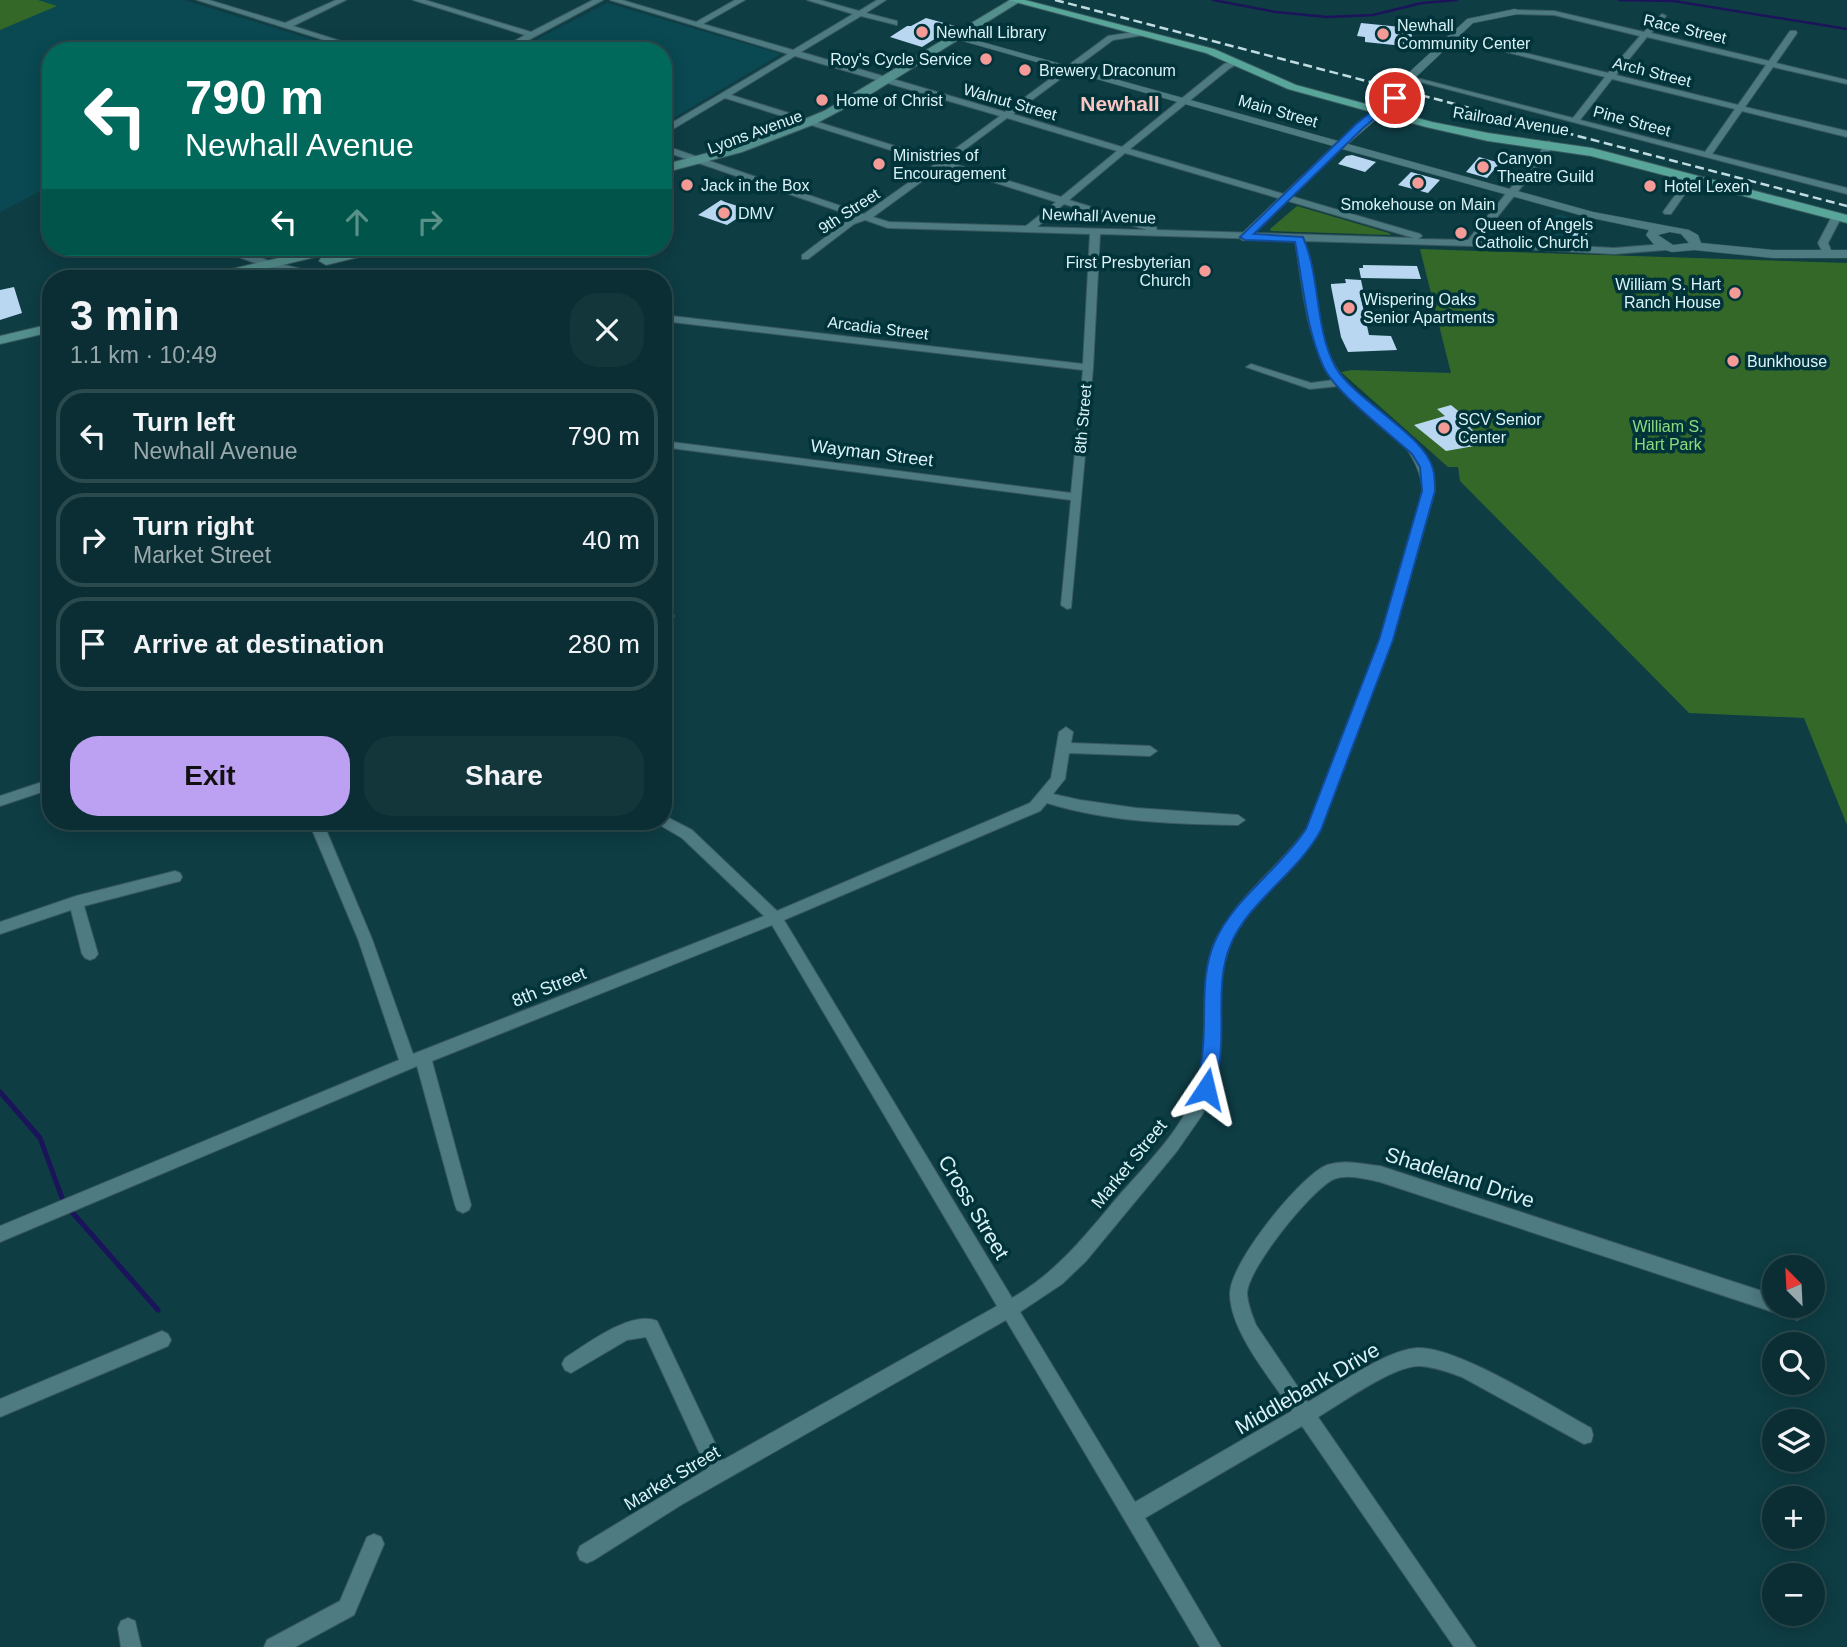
<!DOCTYPE html>
<html lang="en">
<head>
<meta charset="utf-8">
<style>
	body { margin:0; font-family:Arial,sans-serif; background:#13363b; color:#f1f3f6; height:100vh; display:flex; flex-direction:column; font-size:26px; white-space:nowrap }
	* { box-sizing:border-box; margin:0 }
	p { font-size:23px; color:#99a8ac }
	.icon { flex:none; width:38px; height:38px; fill:none; stroke:currentColor; stroke-width:2; stroke-linecap:round; stroke-linejoin:round }
	.map { position:relative; flex:1; overflow:hidden }
	.drawer { position:absolute; left:42px; top:270px; width:630px; height:560px; display:flex; flex-direction:column; background:#0a2e33; border-radius:28px; box-shadow:0 4px 18px #0003,0 0 0 2px #2a4a4e }
	.drawer>* { flex:none }
	.top-card { position:absolute; left:42px; top:42px; width:630px; height:214px; border-radius:28px; box-shadow:0 4px 18px #0003,0 0 0 2px #2a4a4e; background:#00695c; color:#fff; overflow:hidden }
	.needle { width:46px; rotate:336deg }
	.controls { position:absolute; left:1762px; top:1255px; display:grid; gap:14px }
	.controls a { display:grid; place-items:center; width:63px; height:63px; border-radius:50%; background:#0a2e33; box-shadow:0 4px 18px #0003,0 0 0 2px #2a4a4e; font-size:35px }
	.pin { position:absolute; display:grid; place-items:center; width:60px; height:60px; color:#fff; margin:-30px; border:4px solid #fff; border-radius:50%; box-shadow:0 2px 7px #0007 }
	.me { position:absolute; width:77px; margin:-38px; rotate:10deg; stroke-linejoin:round; filter:drop-shadow(0 0 5px #0008) }
	.turn { display:flex; align-items:center; gap:24px; height:147px; padding:0 28px; font-size:32px }
	.turn .icon { width:91px; height:91px; stroke-width:2.5 }
	.turn b { display:block; font-size:49px; line-height:60px }
	.lanes { display:flex; align-items:center; height:66px; padding:0 28px; background:#0003; justify-content:center; gap:35px; direction:ltr }
	.lanes .off { opacity:.35 }
	.round { display:grid; place-items:center; flex:none; width:74px; height:74px; border-radius:28px; background:#13363b }
	.overview { display:flex; align-items:center; justify-content:space-between; height:119px; padding:0 28px }
	h1 { font-size:42px; font-weight:700; line-height:52px }
	.cta { display:flex; gap:14px; margin-top:auto; padding:14px 28px }
	.cta a { flex:1; height:80px; border-radius:28px; background:#bca0f2; color:#111; font-size:28px; font-weight:700; line-height:80px; text-align:center }
	.cta a+a { background:#13363b; color:#f1f3f6 }
	ul { padding:0; list-style:none }
	li { display:flex; align-items:center; gap:21px; height:94px; margin:0 14px 10px; padding:0 14px; border:4px solid #2a4a4e; border-radius:28px }
	li div { flex:1 }
	li b { display:block; font-size:26px }
	li em { font-style:normal }
	.map>svg:first-child { display:block }
</style>
</head>
<body>
<div class="map">
<svg width="1847" height="1647" viewBox="0 0 1847 1647">
	<rect width="100%" height="100%" fill="#0e3d44"/>
	<path fill="#0a4952" d="M0 0H184L333 46 322 51H51V186L0 212Z
		M607 3 781 54 663 124V51H514Z
		M1557 214 1577 219 1564 236 1565 240H1542L1540 236Z"/>
	<path fill="#346828" d="M0 0H38L57 6 0 30Z
		M1297 206 1389 233 1391 235 1271 231 1270 229Z
		M1420 249 1847 263V825L1804 718 1689 713 1460 481 1458 467H1448L1341 372 1352 370 1451 373Z"/>
	<g fill="none" stroke-linecap="round" stroke-linejoin="round">
		<path stroke="#1c145a" stroke-width="2.5" d="M1213 0 1276 12 1327 17 1373 15 1422 3 1457 0
			M1619 0 1674 1 1847 29"/>
		<path stroke="#1c145a" stroke-width="5" d="M0 1092 40 1138 64 1203 158 1310"/>
	</g>
	<path fill="#bad7f1" d="M926 18 955 26 922 47 890 37 907 26H911Z
		M1361 23 1411 28 1413 47 1365 42V37L1357 36Z
		M1352 155 1376 162 1365 172 1338 164 1346 156Z
		M1479 157 1500 163 1487 178 1466 172Z
		M1411 172 1440 180 1428 193 1398 185Z
		M721 200 725 202 750 210 727 225 698 215Z
		M1577 219 1595 224 1583 239 1565 235Z
		M1363 265 1417 266 1421 279 1361 278 1359 268H1363Z
		M1345 279 1361 280 1364 294H1360L1369 335 1391 336 1397 350 1348 352 1341 337 1331 286V284L1346 283Z
		M14 287 22 313 0 320V290Z
		M1451 405 1474 424 1470 428 1484 439 1477 442 1480 445 1446 451 1414 425 1445 416 1437 409Z"/>
	<g fill="none" stroke-linecap="round" stroke-linejoin="round">
		<g stroke="#39595e" stroke-width="2">
			<path id="minor" d="M197 0H209L285 23 336 0H346L293 26 372 51H359Z
				M413 0H425L531 32 593 0H603L508 51H497L525 35Z
				M610 0H622L696 22 735 0H745L703 24 793 50 853 14 807 0H820L859 11 877 0H886L866 13 897 21V25L861 16 801 52 1005 112 1108 36 1141 31H1144V35L1113 40 1013 114 1122 147 1224 64 1237 60 1241 62 1230 68 1130 149 1420 234 1422 236 1418 239 1468 240 1541 151 1546 142 1549 141 1553 144 1548 154 1478 241 1614 248 1665 244 1670 247 1665 250 1614 254 1471 246 1304 241C1312 282 1313 333 1337 369 1368 417 1426 427 1435 491L1392 640 1320 830 1296 862 1248 915 1230 942 1225 956 1220 989 1218 1072 1213 1091 1202 1115 1177 1151 1086 1261 1062 1284 1020 1312 1135 1502 1292 1411C1272 1380 1231 1333 1230 1295 1228 1265 1300 1176 1327 1165 1345 1159 1362 1164 1380 1166L1774 1295V1306H1804L1806 1311 1803 1317 1797 1320 1380 1182C1366 1179 1346 1173 1332 1180 1310 1192 1247 1269 1247 1294 1248 1305 1252 1315 1256 1325L1308 1402C1336 1386 1386 1350 1417 1348 1458 1346 1552 1407 1591 1428L1593 1435 1591 1442 1584 1444 1462 1377C1448 1372 1435 1367 1420 1366 1394 1365 1342 1403 1318 1417L1476 1647H1454L1302 1426 1145 1518 1221 1647H1200L1006 1320 681 1505 594 1560 587 1563 580 1560 577 1553 580 1546 707 1469 646 1337 627 1340 571 1373 565 1370 562 1364 565 1358C587 1344 631 1310 657 1321L723 1460 997 1306 772 925 432 1061 471 1205 469 1210 463 1213 457 1210 455 1205 417 1066 0 1242V1226L399 1060 358 939 313 832 317 821H331L327 832 372 939 413 1054 764 916 682 838 658 824 656 821H663V815L692 830 777 911 1030 803 1051 778 1059 732 1066 727 1073 732 1071 743 1150 746 1157 751 1150 756 1069 753 1065 779 1053 794 1080 800 1136 808 1238 815 1245 820 1238 825C1175 824 1107 822 1047 803L1040 811 784 920 1012 1298C1058 1272 1088 1232 1122 1192 1153 1157 1190 1121 1201 1075 1212 1031 1197 986 1214 944 1234 898 1279 868 1307 828L1380 640 1423 491C1417 439 1374 420 1339 386L1310 389 1246 367 1251 364 1311 383 1334 380C1305 340 1303 288 1295 240L1100 234 1093 368 1071 608 1067 609 1061 605 1071 500 663 447V441L1071 493 1083 370 663 321V315L1083 364 1090 234 888 228 865 220 854 224 808 259H802V255L848 220 856 217 663 151V145L864 214 935 164 725 98 663 135V128L788 54ZM795 56 1000 116 940 160 731 95ZM1007 118 1117 151 1061 197 948 162ZM1125 153 1414 238H1415L1157 230 1156 227 1069 200ZM943 166 1056 202 1026 226 889 222 873 217ZM1064 204 1147 230 1037 227Z
				M1515 10 1554 11 1644 32 1662 14 1666 16 1651 33 1769 61 1790 31H1796L1797 33 1776 63 1847 80V84L1773 67 1745 107 1847 131V137L1742 111 1712 154 1847 188V194L1405 78 1409 76 1573 118 1605 77 1447 37 1451 35 1608 73 1640 36 1554 15 1512 14V10ZM1647 37 1766 65 1738 105 1616 75ZM1612 79 1735 109 1705 152 1580 120Z
				M1689 176 1696 178 1671 214H1665L1663 212Z
				M1837 213 1842 216 1828 243 1832 253 1824 255 1818 243 1832 216Z
				M220 247H233L272 262 339 278C309 279 244 264 220 247Z
				M663 610 674 616 672 619H663Z
				M51 779V789L0 806V796Z
				M175 871 180 873 182 877 180 881 84 906 98 954 95 958 90 960 85 958 82 954 71 910 0 934V922L76 896Z
				M162 1331 168 1334 171 1340 168 1346 0 1417V1399Z
				M374 1534 381 1537 384 1544 354 1615 295 1647H264L267 1640 340 1601 367 1537Z
				M128 1618 135 1621 141 1647H121L118 1628 121 1621Z"/>
		</g>
		<g stroke="#39595e" stroke-width="1">
			<path id="tertiary" d="M1515 9 1518 10V14L1473 23 1414 79 1416 83 1410 90 1348 144 1593 212 1689 230 1698 235 1701 243 1773 250H1847V258H1773L1694 250 1672 252 1656 247 1646 235 1649 230 1587 217 1342 149 1245 241 1241 240V234L1333 146 952 38 960 36 1338 141 1405 83 1395 84V80L1405 76 1467 19ZM1670 232 1681 234 1689 243 1673 245 1658 235Z"/>
		</g>
		<g stroke="#39595e" stroke-width="2">
			<path id="secondary" d="M1010 0 1021 1 866 97 815 124 742 152 663 173V165L752 141 824 111Z
				M325 247H347L345 250 228 278H205L207 275Z
				M368 247H390L388 250 326 265 319 261 321 258Z
				M51 324V332L0 344V336Z"/>
		</g>
		<g stroke="#39595e" stroke-width="2">
			<path id="primary" d="M1008 0H1025L1214 49 1296 85 1432 122 1488 133 1592 148 1847 215V223L1591 156 1488 141 1426 127 1288 89 1206 53Z"/>
		</g>
		<use href="#minor" fill="#4e7a82" fill-rule="evenodd"/>
		<use href="#tertiary" fill="#4e7a82" fill-rule="evenodd"/>
		<use href="#secondary" fill="#538f8d" fill-rule="evenodd"/>
		<use href="#primary" fill="#58a599" fill-rule="evenodd"/>
		<path stroke="#c1dce1" stroke-width="2.5" stroke-dasharray="9 4.5" stroke-linecap="butt" d="M1055 0 1847 206"/>
	</g>
	<path fill="#1a73e8" stroke="#114b97" stroke-width="2" d="M1391 96 1399 98 1363 128 1254 234 1303 237C1321 278 1314 328 1336 368 1356 401 1425 435 1433 469 1435 476 1435 484 1435 491L1393 640 1321 830C1298 873 1249 901 1231 944 1217 976 1223 1013 1221 1046 1221 1060 1217 1075 1215 1089L1212 1094 1206 1097 1199 1094 1197 1089C1199 1075 1202 1061 1203 1047 1206 1011 1200 974 1215 941 1235 897 1280 869 1306 829L1379 640 1422 491 1420 467 1412 454C1388 432 1338 395 1324 368 1306 330 1303 283 1295 242L1245 240 1240 237 1356 124Z"/>
	<g fill="#f59b97" stroke="#01333a" stroke-width="2.5">
		<circle cx="922" cy="32" r="7"/>
		<circle cx="1383" cy="34" r="7"/>
		<circle cx="986" cy="59" r="7"/>
		<circle cx="1025" cy="70" r="7"/>
		<circle cx="822" cy="100" r="7"/>
		<circle cx="879" cy="164" r="7"/>
		<circle cx="1483" cy="167" r="7"/>
		<circle cx="1418" cy="183" r="7"/>
		<circle cx="687" cy="185" r="7"/>
		<circle cx="1650" cy="186" r="7"/>
		<circle cx="724" cy="213" r="7"/>
		<circle cx="1461" cy="233" r="7"/>
		<circle cx="1205" cy="271" r="7"/>
		<circle cx="1735" cy="293" r="7"/>
		<circle cx="1349" cy="308" r="7"/>
		<circle cx="1733" cy="361" r="7"/>
		<circle cx="1444" cy="428" r="7"/>
	</g>
	<g text-anchor="middle" dominant-baseline="central" stroke-width="7" stroke-linejoin="round" paint-order="stroke">
		<g font-size="16" fill="#dbf3f7" stroke="#01333a" text-anchor="start">
			<text x="1397" y="25">Newhall<tspan x="1397" dy="18">Community Center</tspan></text>
			<text x="936" y="32">Newhall Library</text>
			<text x="972" y="59" text-anchor="end">Roy's Cycle Service</text>
			<text x="1039" y="70">Brewery Draconum</text>
			<text x="836" y="100">Home of Christ</text>
			<text x="893" y="155">Ministries of<tspan x="893" dy="18">Encouragement</tspan></text>
			<text x="1497" y="158">Canyon<tspan x="1497" dy="18">Theatre Guild</tspan></text>
			<text x="701" y="185">Jack in the Box</text>
			<text x="1664" y="186">Hotel Lexen</text>
			<text x="1418" y="204" text-anchor="middle">Smokehouse on Main</text>
			<text x="738" y="213">DMV</text>
			<text x="1475" y="224">Queen of Angels<tspan x="1475" dy="18">Catholic Church</tspan></text>
			<text x="1191" y="262" text-anchor="end">First Presbyterian<tspan x="1191" dy="18">Church</tspan></text>
			<text x="1721" y="284" text-anchor="end">William S. Hart<tspan x="1721" dy="18">Ranch House</tspan></text>
			<text x="1363" y="299">Wispering Oaks<tspan x="1363" dy="18">Senior Apartments</tspan></text>
			<text x="1747" y="361">Bunkhouse</text>
			<text x="1458" y="419">SCV Senior<tspan x="1458" dy="18">Center</tspan></text>
		</g>
		<g font-size="16" fill="#dbf3f7" stroke="#01333a">
			<text transform="translate(1685 29) rotate(13)">Race Street</text>
			<text transform="translate(1652 72) rotate(14)">Arch Street</text>
			<text transform="translate(1010 102) rotate(16)">Walnut Street</text>
			<text transform="translate(1278 111) rotate(16)">Main Street</text>
			<text transform="translate(1511 121) rotate(9)">Railroad Avenue</text>
			<text transform="translate(1632 121) rotate(15)">Pine Street</text>
			<text transform="translate(755 132) rotate(-20)">Lyons Avenue</text>
			<text transform="translate(849 211) rotate(-33)">9th Street</text>
			<text transform="translate(1099 216) rotate(2)">Newhall Avenue</text>
			<text transform="translate(878 328) rotate(7)">Arcadia Street</text>
			<text transform="translate(1083 419) rotate(-85)">8th Street</text>
		</g>
		<g font-size="16" fill="#8edb7c" stroke="#01333a">
			<text x="1668" y="426">William S.<tspan x="1668" dy="18">Hart Park</tspan></text>
		</g>
		<g font-size="18" fill="#dbf3f7" stroke="#01333a">
			<text transform="translate(872 453) rotate(7)">Wayman Street</text>
			<text transform="translate(549 987) rotate(-22)">8th Street</text>
			<text transform="translate(1129 1164) rotate(-51)">Market Street</text>
			<text transform="translate(672 1478) rotate(-31)">Market Street</text>
		</g>
		<g font-size="21" font-weight="bold" fill="#fac6c2" stroke="#01333a">
			<text x="1120" y="103">Newhall</text>
		</g>
		<g font-size="21" fill="#dbf3f7" stroke="#01333a">
			<text transform="translate(1460 1177) rotate(18)">Shadeland Drive</text>
			<text transform="translate(974 1207) rotate(59)">Cross Street</text>
			<text transform="translate(1307 1388) rotate(-30)">Middlebank Drive</text>
		</g>
	</g>
</svg>
<div class="controls">
<a><svg class="needle" viewBox="-14 -14 28 28"><path d="M0-13l5 13h-10z" fill="#e53935"/><path d="M0 13l5-13h-10z" fill="#99a8ac"/></svg></a>
<a><svg class="icon" aria-label="search" viewBox="0 0 24 24"><circle cx="10" cy="10" r="6"/><path d="M15 15l6 6"/></svg></a>
<a><svg class="icon" aria-label="layers" viewBox="0 0 24 24"><path d="M12 4l9 5-9 5-9-5zM3 14l9 5 9-5"/></svg></a>
<a>+</a>
<a>−</a>
</div>
<div class="pin" style="left:1395px;top:98px;background:#d93025"><svg class="icon" aria-label="arrive" viewBox="0 0 24 24"><path d="M6 21V4h12l-3 4 3 4H6"/></svg></div>
<svg class="me" style="left:1206px;top:1089px" viewBox="-20 -20 40 40"><path d="M0-17L14 15 0 8-14 15z" fill="#1a73e8" stroke="#fff" stroke-width="4"/></svg>
<div class="top-card">
<div class="turn"><svg class="icon" aria-label="left" viewBox="0 0 24 24"><path d="M17 20v-9H6M10 6l-5 5 5 5"/></svg><div><b>790 m</b>Newhall Avenue</div></div>
<div class="lanes"><svg class="icon" aria-label="left" viewBox="0 0 24 24"><path d="M17 20v-9H6M10 6l-5 5 5 5"/></svg><svg class="icon off" aria-label="ahead" viewBox="0 0 24 24"><path d="M12 20V5M6 11l6-6 6 6"/></svg><svg class="icon off" aria-label="right" viewBox="0 0 24 24"><path d="M7 20v-9h11M14 6l5 5-5 5"/></svg></div>
</div>
<section class="drawer">
<div class="overview"><div><h1>3 min</h1><p>1.1 km · 10:49</p></div><a class="round"><svg class="icon" aria-label="close" viewBox="0 0 24 24"><path d="M6 6l12 12M18 6L6 18"/></svg></a></div>
<ul>
<li><svg class="icon" aria-label="left" viewBox="0 0 24 24"><path d="M17 20v-9H6M10 6l-5 5 5 5"/></svg><div><b>Turn left</b><p>Newhall Avenue</p></div><em>790 m</em></li>
<li><svg class="icon" aria-label="right" viewBox="0 0 24 24"><path d="M7 20v-9h11M14 6l5 5-5 5"/></svg><div><b>Turn right</b><p>Market Street</p></div><em>40 m</em></li>
<li><svg class="icon" aria-label="arrive" viewBox="0 0 24 24"><path d="M6 21V4h12l-3 4 3 4H6"/></svg><div><b>Arrive at destination</b></div><em>280 m</em></li>
</ul>
<div class="cta"><a>Exit</a><a>Share</a></div>
</section>
</div>
</body>
</html>
